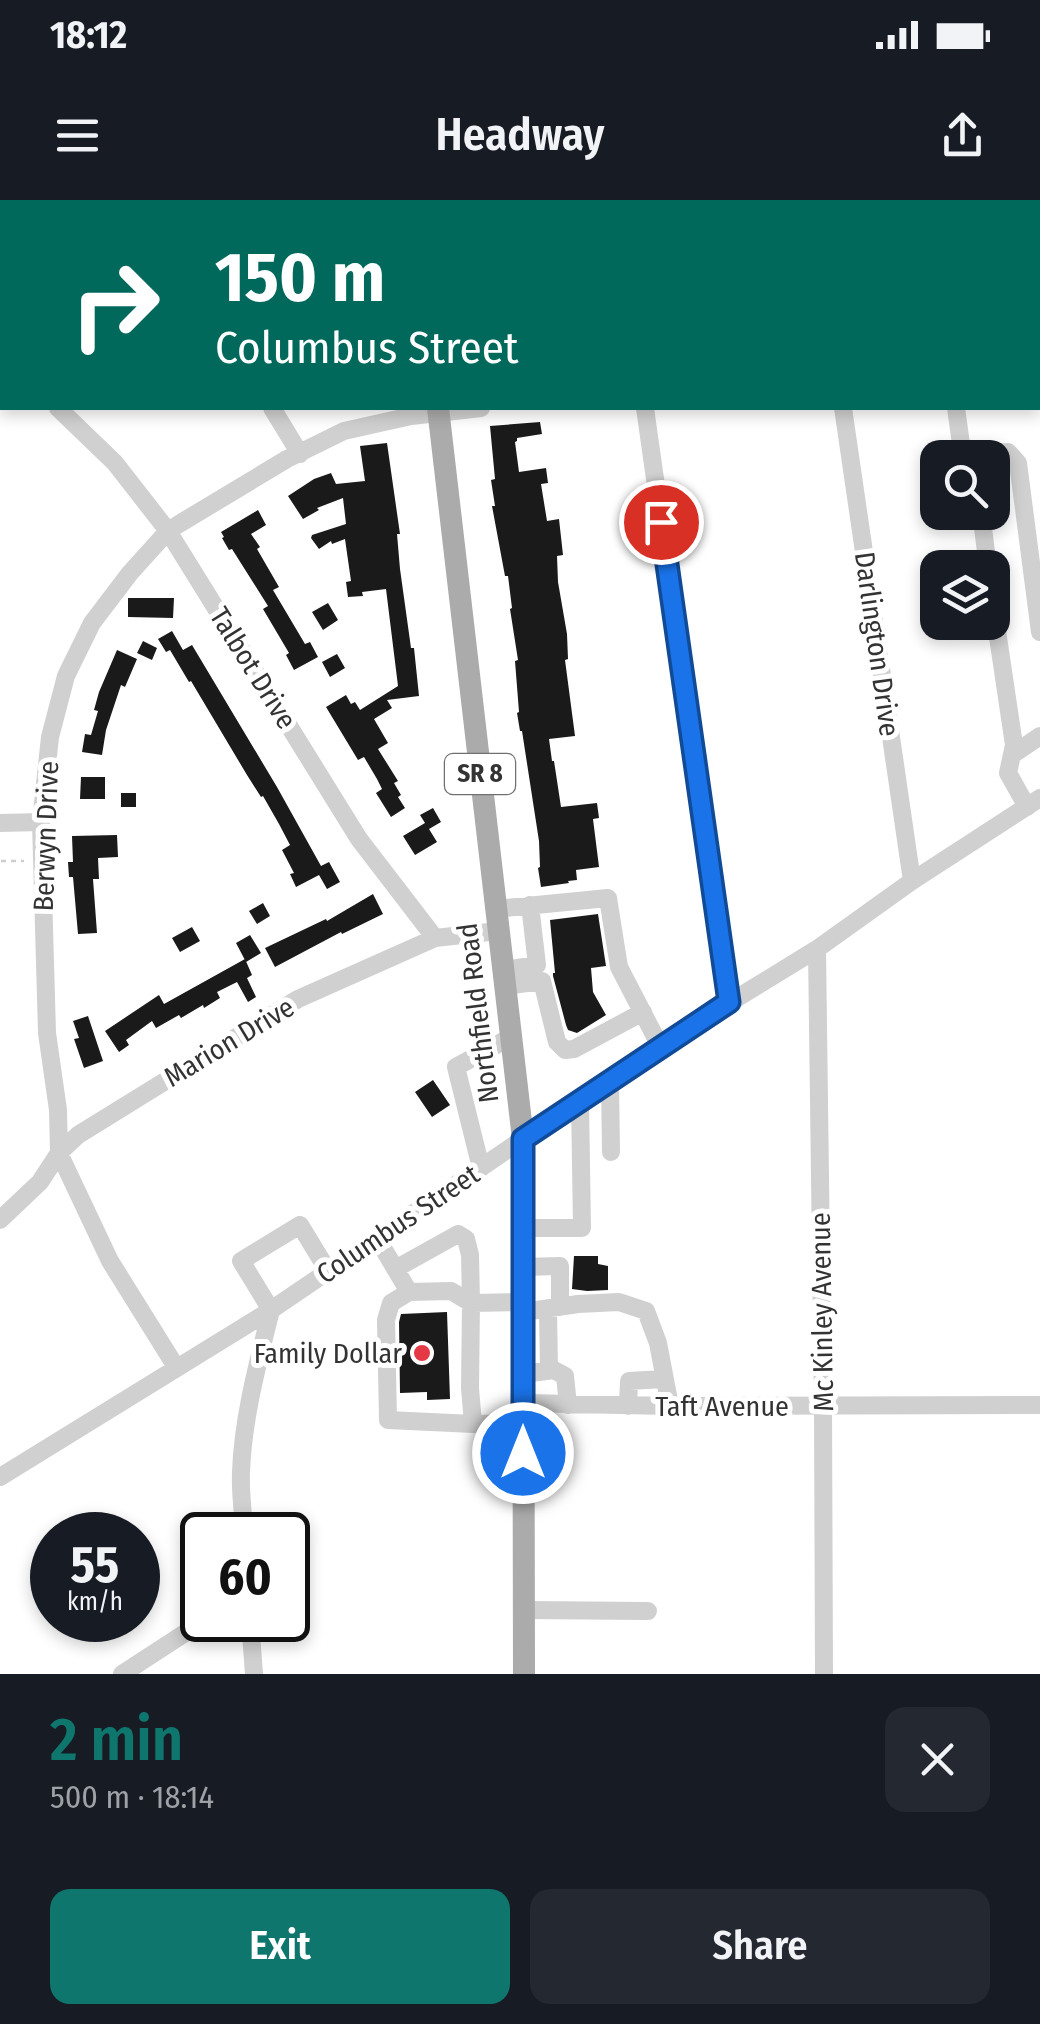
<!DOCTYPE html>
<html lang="en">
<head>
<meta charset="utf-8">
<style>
	body { margin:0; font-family:"Fira Sans Condensed",sans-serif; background:#242831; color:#f1f3f6; height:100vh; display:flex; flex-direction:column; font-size:38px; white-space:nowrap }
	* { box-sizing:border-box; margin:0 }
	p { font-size:32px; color:#9ea1a6 }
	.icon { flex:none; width:55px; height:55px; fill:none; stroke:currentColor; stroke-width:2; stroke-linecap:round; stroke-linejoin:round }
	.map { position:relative; height:1474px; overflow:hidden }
	.sheet { display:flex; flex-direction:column; background:#171b24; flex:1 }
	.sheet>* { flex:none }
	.banner { position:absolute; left:0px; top:0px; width:1040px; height:210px; box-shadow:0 5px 15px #0003; background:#00695c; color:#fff; overflow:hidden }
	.tools { position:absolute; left:920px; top:240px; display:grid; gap:20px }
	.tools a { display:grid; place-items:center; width:90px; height:90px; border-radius:20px; background:#171b24; box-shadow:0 5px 15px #0003; font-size:50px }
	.speed { position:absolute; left:30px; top:1312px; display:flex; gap:20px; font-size:50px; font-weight:700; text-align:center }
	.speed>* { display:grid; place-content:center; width:130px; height:130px; border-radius:50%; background:#171b24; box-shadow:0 5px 15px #0003; line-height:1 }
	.speed small { font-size:25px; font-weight:400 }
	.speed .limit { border:5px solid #111; border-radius:15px; background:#fff; color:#111 }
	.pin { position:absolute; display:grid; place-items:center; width:85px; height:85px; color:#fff; margin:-42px; border:5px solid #fff; border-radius:50%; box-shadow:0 2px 10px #0007 }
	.me { position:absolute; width:110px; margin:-55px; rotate:0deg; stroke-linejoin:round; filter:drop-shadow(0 0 8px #0008) }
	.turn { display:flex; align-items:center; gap:35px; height:210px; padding:0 50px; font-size:45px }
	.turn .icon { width:130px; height:130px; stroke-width:2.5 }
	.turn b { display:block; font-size:70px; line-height:85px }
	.round { display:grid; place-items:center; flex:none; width:105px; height:105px; border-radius:20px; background:#242831 }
	.headline { display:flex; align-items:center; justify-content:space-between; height:170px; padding:0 50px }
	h1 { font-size:60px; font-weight:600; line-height:75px; color:#0f766e }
	.action { display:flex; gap:20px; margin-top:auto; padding:20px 50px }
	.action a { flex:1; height:115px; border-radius:20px; background:#0f766e; color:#fff; font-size:40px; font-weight:600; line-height:115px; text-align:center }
	.action a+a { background:#242831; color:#f1f3f6 }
	.status { display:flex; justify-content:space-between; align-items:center; height:70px; padding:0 50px; background:#171b24; direction:ltr }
	.status svg { height:28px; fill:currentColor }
	header { display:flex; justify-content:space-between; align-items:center; height:130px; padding:0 50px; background:#171b24; font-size:45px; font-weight:600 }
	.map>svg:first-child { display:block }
</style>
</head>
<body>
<div class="status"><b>18:12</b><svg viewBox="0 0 49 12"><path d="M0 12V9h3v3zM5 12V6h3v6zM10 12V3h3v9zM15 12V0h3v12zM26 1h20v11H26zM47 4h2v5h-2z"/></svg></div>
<header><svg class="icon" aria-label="menu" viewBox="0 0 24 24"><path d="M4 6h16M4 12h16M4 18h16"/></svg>Headway<svg class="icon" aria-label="share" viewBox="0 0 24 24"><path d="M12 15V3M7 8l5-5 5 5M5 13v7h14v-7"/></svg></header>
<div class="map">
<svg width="1040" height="1474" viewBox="0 0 1040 1474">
	<rect width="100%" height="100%" fill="#fff"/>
	<path fill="#e6ecdf" d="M948 0H1040V103L1038 104V2H948Z"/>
	<path fill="#1a1a1a" d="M540 222 542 234 517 238V241L515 242 519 272 546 268 548 283 541 284 547 321 559 319 563 355 557 356 558 382 567 434 568 459 565 460 575 536 549 539 552 561H554L561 607 597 603 599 618 593 619 599 667 576 670 577 680 568 681 569 683 541 687 538 668 540 667 539 641 522 531H520L517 513 519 512 515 461 518 460 510 409 512 408 508 376H505L492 306H495L491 280 495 279 490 226Z
		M387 243 400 334H397L400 369 411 448H414L419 496 387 500 392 508 374 519 388 543 378 549 398 581 394 583 401 595 398 597 405 608 391 617 376 593 382 589 377 579 364 557 358 560 326 507 346 495 351 504 355 502 360 510 398 486 386 389 362 392 363 396 348 397 346 382 351 381 345 339 332 344 331 341 319 349 311 338 312 335 346 324 343 298 317 308 319 310 303 319 288 296 314 279 331 273 336 284 365 281 360 246Z
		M258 310 266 325 251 334 260 347 257 349 279 387 273 390 305 444 310 442 318 457 294 470 286 455 289 453 263 409 268 406 232 349 229 350 222 338 224 337 221 332Z
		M128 398H174L173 418 128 417Z
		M328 403 338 420 323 430 312 412Z
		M172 431 183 450 192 445 277 587 321 666 329 662 340 682 327 689 319 675 296 687 290 674 294 673 282 650 290 645 279 624 263 596 261 597 247 575 191 481 189 482 170 450 166 452 158 439Z
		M143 441 157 448 152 460 137 453Z
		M117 450 137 459 125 487 121 485 106 530 102 555 82 552 85 534 91 535 98 511 94 510 99 492Z
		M337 454 345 468 330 477 322 462Z
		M81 577H105V599H80Z
		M121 593H136V607H121Z
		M433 608 441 622 429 629 437 642 415 655 403 636 425 623 420 615Z
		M117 635 118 657 98 658 99 679H93L97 733 78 734 73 677H69L68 662H73L72 636Z
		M373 694 383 714 342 734 341 732 275 767 265 748 326 719 327 721Z
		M263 703 270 716 257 724 249 711Z
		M598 714 606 766 591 768 593 792 606 815 577 833 568 830 566 825 553 776V773H555L550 720Z
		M192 727 200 741 180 752 172 738Z
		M250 735 261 753 246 762 236 743Z
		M245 759 252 775 247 778 256 797 248 802 237 782 217 792 220 798 204 808 203 805 181 818 179 815 156 828 152 821 126 840 129 845 119 852 105 831 159 795 164 804Z
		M88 816 103 861 84 868 74 839 79 838 73 821Z
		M433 880 450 905 432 917 415 892Z
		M574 1056H598V1064L608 1066V1090L587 1091 572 1089Z
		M447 1112 450 1199 427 1200V1192L400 1193 399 1122 401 1114Z"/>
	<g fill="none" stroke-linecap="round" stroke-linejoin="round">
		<path stroke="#cdcdcd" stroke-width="2.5" stroke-dasharray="5 5" stroke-linecap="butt" d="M322 0V2
			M541 0V2
			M1038 130H1040
			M1 661H24"/>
		<path stroke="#d0d0d0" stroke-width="18" d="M903 0 904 2
			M28 2 29 0
			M0 52 2 48
			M0 163 2 165
			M58 208 115 263 168 331 359 639 435 738
			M272 208 300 254
			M645 208 729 803
			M843 208 912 681
			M956 208 961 244 973 258
			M973 256 1008 252 1018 263 1040 432
			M981 312 988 368
			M992 397 1014 545 1008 573 1027 607
			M1012 555 1040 536
			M0 623 41 622
			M495 709 608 698 619 767 661 848
			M817 749 823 1205 824 1474
			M503 770 537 765 530 705
			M505 786 542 781 557 842 565 850 574 849 643 812
			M610 882 611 952
			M481 968 456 867 511 837
			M0 1020 40 982 59 953 78 935 298 799 435 738 498 731
			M523 1028H582L580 902
			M377 1038 409 1092 451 1091 471 1103
			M523 1067 560 1066V1107
			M395 1069 458 1034 466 1039 470 1055 471 1103
			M409 1092 391 1103 386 1120 388 1220 473 1224
			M523 1102 471 1103 470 1188 473 1224 523 1223
			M548 1109 549 1171
			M523 1112 578 1104 619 1102 646 1111 658 1143 670 1206
			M176 1167 110 1061 59 953 58 910 47 833 41 622 50 537 66 476 92 423 130 373 168 331 179 324 287 259 344 231 411 216 481 208
			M523 1174 554 1170 565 1176 568 1205
			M523 1203 670 1206 1040 1205
			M628 1206 629 1181 664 1179
			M0 1277 271 1110 523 939 729 803 817 749 912 681 1040 598
			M245 1335C243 1314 240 1293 241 1272 243 1217 258 1163 271 1110L241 1061 300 1025 328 1071
			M524 1410 648 1411
			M250 1420 254 1474
			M122 1474 205 1420"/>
		<path stroke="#ababab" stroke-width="22" d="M413 0 414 2
			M438 208 523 939 524 1474"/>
	</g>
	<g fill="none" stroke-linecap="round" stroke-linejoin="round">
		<g stroke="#114b97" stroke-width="25">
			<path id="route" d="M523 1253V939L729 802 661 322"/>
		</g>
		<use href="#route" stroke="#1a73e8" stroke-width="18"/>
	</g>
	<circle fill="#e63946" stroke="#fff" stroke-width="4" cx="422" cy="1153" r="10"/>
	<g text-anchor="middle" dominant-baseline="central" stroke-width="10" stroke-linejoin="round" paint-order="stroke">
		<rect fill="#fff" stroke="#707070" stroke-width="2.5" x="445" y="554" width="70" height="40" rx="8"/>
		<g font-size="25" font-weight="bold" fill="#333">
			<text x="480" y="574">SR 8</text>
		</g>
		<g font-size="28" fill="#333" stroke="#fff">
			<text transform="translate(877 444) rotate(82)">Darlington Drive</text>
			<text transform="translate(253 468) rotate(58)">Talbot Drive</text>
			<text transform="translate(46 636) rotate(-88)">Berwyn Drive</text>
			<text transform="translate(478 813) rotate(-97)">Northfield Road</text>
			<text transform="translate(229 842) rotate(-31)">Marion Drive</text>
			<text transform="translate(398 1024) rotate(-34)">Columbus Street</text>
			<text transform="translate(822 1112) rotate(-91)">Mc Kinley Avenue</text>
			<text x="722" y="1206">Taft Avenue</text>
		</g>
		<g font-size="28" fill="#333" stroke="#fff" text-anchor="end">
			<text x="402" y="1153">Family Dollar</text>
		</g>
	</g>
</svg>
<div class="tools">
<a><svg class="icon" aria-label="search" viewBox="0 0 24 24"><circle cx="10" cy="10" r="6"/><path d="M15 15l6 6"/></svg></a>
<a><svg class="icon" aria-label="layers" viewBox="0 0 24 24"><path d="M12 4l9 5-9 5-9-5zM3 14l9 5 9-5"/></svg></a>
</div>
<div class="speed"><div>55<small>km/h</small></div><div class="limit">60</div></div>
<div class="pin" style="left:661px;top:322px;background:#d93025"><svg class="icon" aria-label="arrive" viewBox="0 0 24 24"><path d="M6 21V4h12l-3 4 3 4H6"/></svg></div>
<svg class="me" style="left:523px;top:1253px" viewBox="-20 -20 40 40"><circle r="17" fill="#1a73e8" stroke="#fff" stroke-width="3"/><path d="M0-11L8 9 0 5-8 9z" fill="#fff"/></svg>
<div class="banner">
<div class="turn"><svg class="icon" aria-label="right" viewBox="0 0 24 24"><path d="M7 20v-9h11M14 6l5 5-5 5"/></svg><div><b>150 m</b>Columbus Street</div></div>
</div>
</div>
<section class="sheet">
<div class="headline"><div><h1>2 min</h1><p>500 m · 18:14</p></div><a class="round"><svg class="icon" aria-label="close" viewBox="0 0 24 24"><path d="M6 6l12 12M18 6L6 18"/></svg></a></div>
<div class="action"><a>Exit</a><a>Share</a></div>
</section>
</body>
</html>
